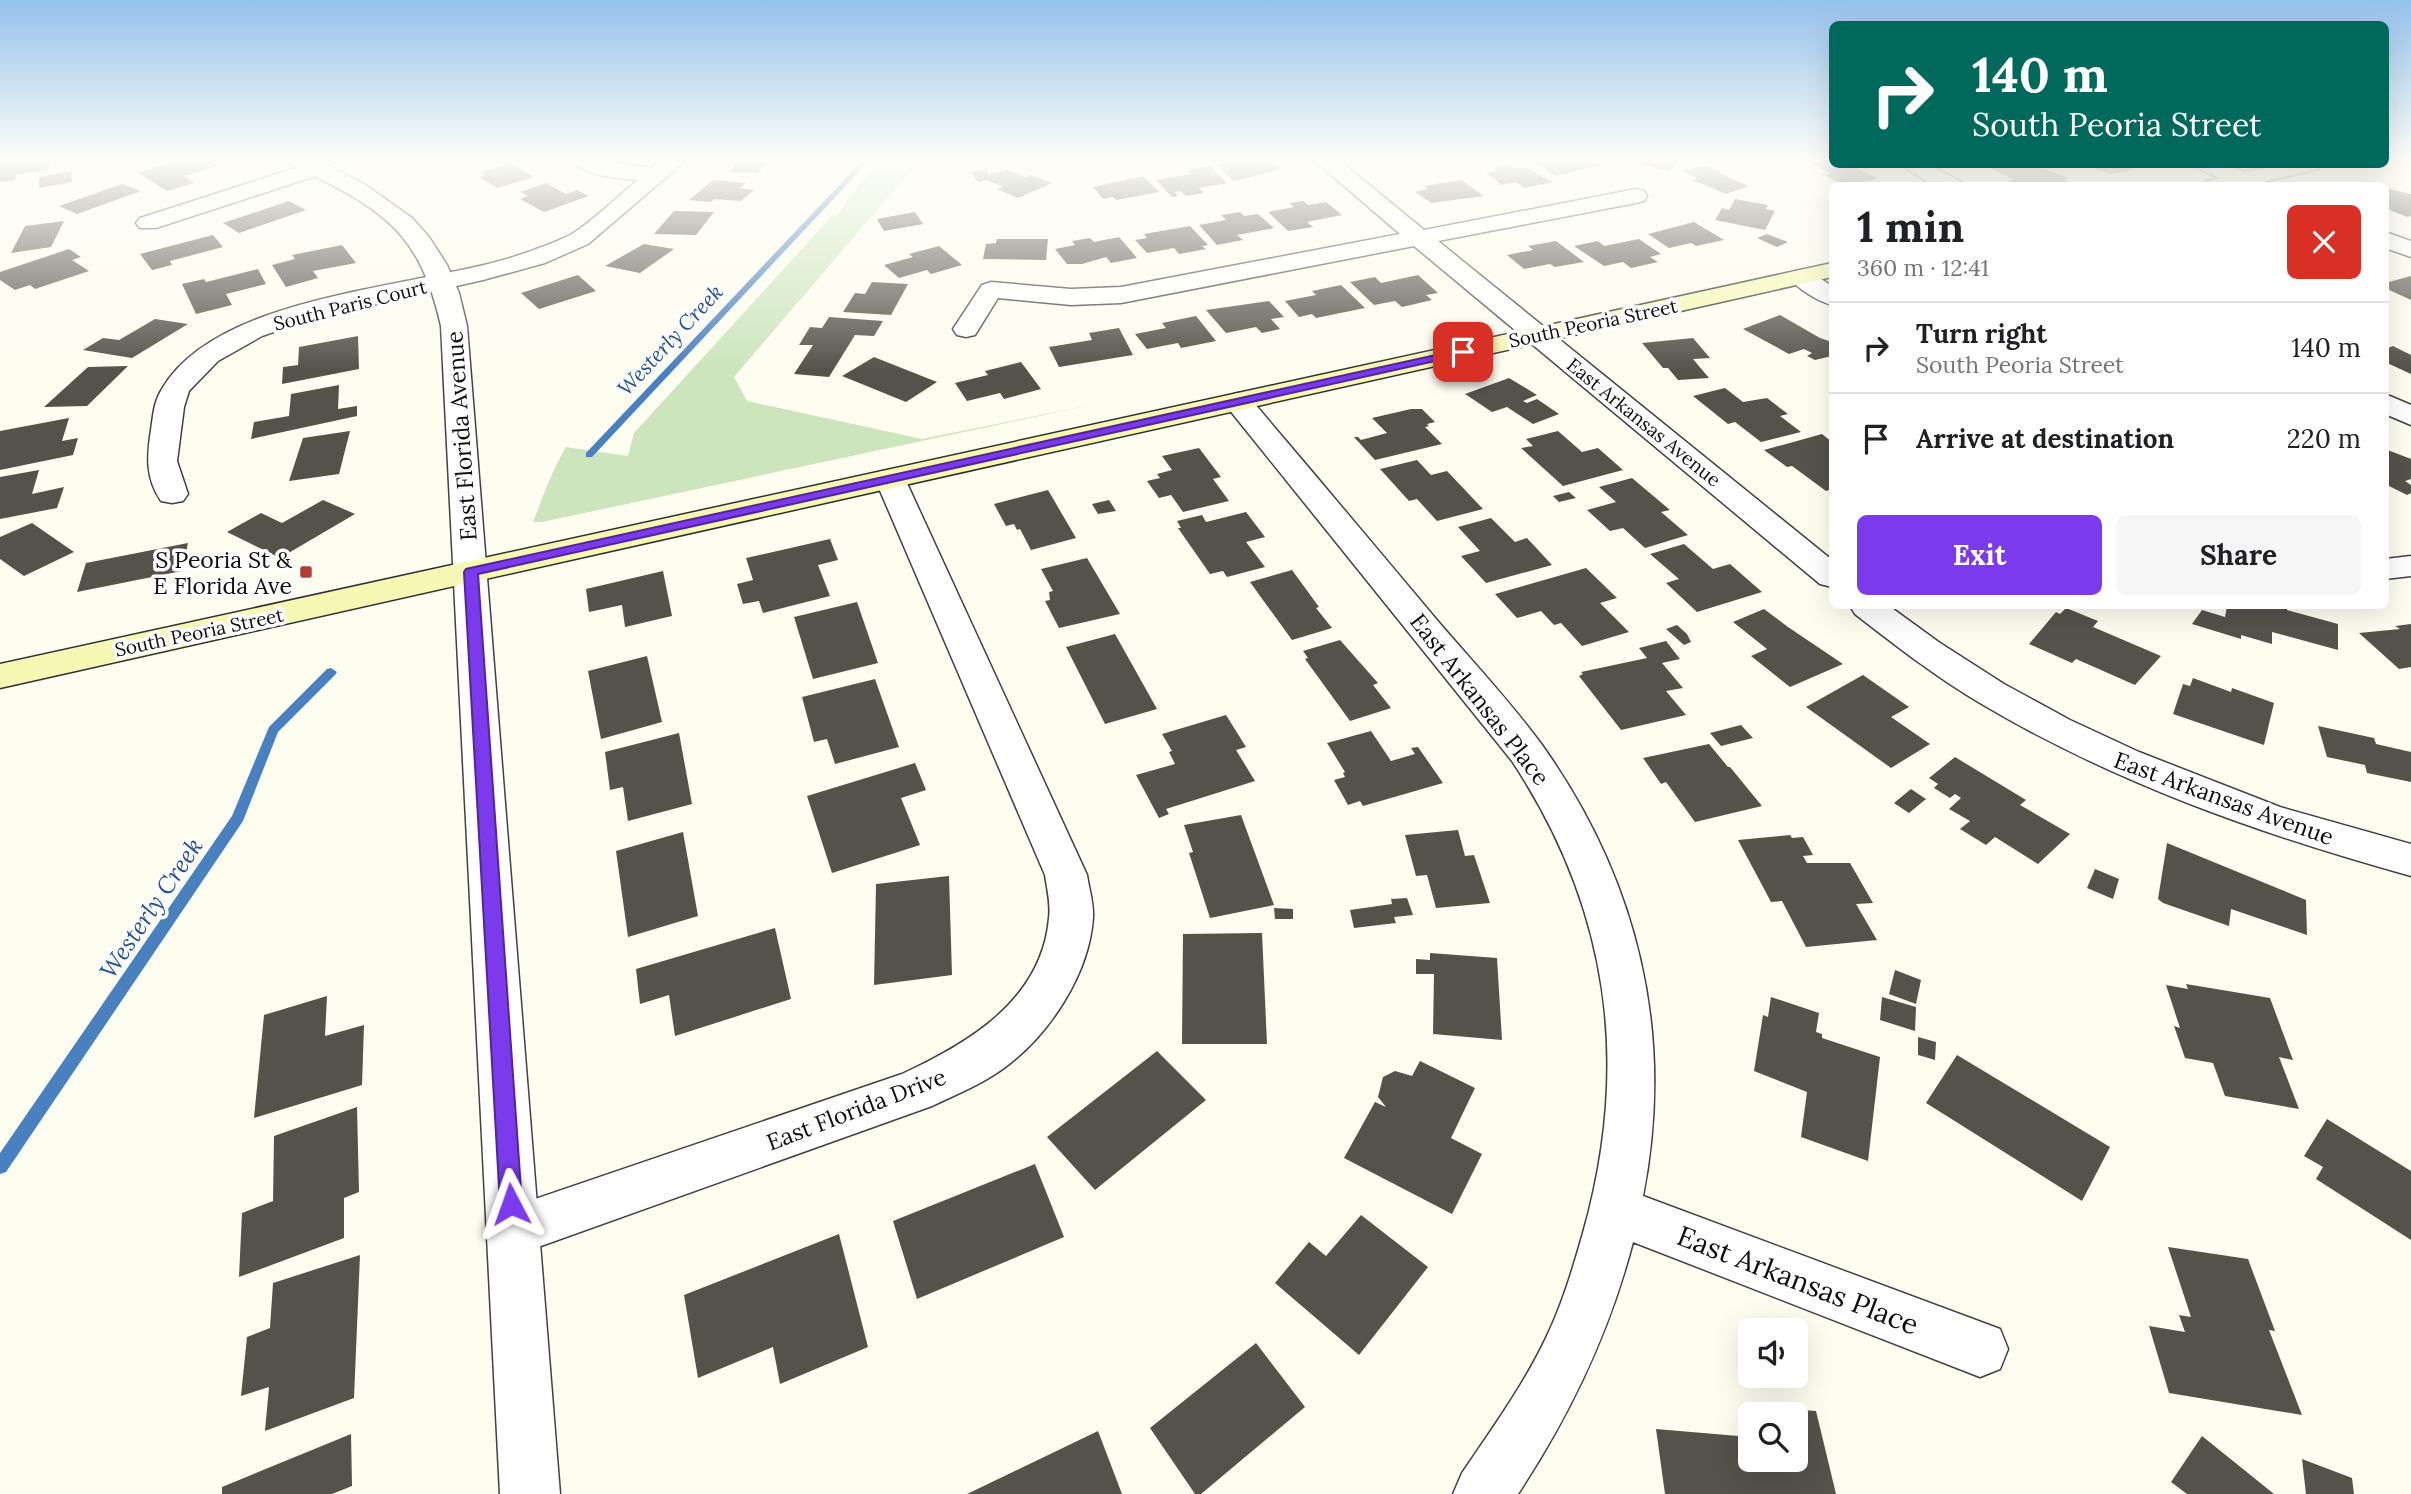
<!DOCTYPE html>
<html lang="en">
<head>
<meta charset="utf-8">
<style>
	body { margin:0; font-family:Lora,serif; background:#f6f6f6; color:#202124; height:100vh; display:flex; flex-direction:column; font-size:26px; white-space:nowrap }
	* { box-sizing:border-box; margin:0 }
	p { font-size:23px; color:#757577 }
	.icon { flex:none; width:38px; height:38px; fill:none; stroke:currentColor; stroke-width:2; stroke-linecap:round; stroke-linejoin:round }
	.map { position:relative; flex:1; overflow:hidden }
	.panel { position:absolute; left:1829px; top:182px; width:560px; height:427px; display:flex; flex-direction:column; background:#fff; border-radius:10px; box-shadow:0 7px 28px #0002 }
	.panel>* { flex:none }
	.guide { position:absolute; left:1829px; top:21px; width:560px; height:147px; border-radius:10px; box-shadow:0 7px 28px #0002; background:#00695c; color:#fff; overflow:hidden }
	.tools { position:absolute; left:1738px; top:1318px; display:grid; gap:14px }
	.tools a { display:grid; place-items:center; width:70px; height:70px; border-radius:10px; background:#fff; box-shadow:0 7px 28px #0002; font-size:35px }
	.pin { position:absolute; display:grid; place-items:center; width:60px; height:60px; color:#fff; margin:-30px; border-radius:14px; box-shadow:0 4px 10px #0006 }
	.me { position:absolute; width:77px; margin:-38px; rotate:356deg; stroke-linejoin:round; filter:drop-shadow(0 0 5px #0008) }
	.turn { display:flex; align-items:center; gap:24px; height:147px; padding:0 28px; font-size:32px }
	.turn .icon { width:91px; height:91px; stroke-width:2.5 }
	.turn b { display:block; font-size:49px; line-height:60px }
	.round { display:grid; place-items:center; flex:none; width:74px; height:74px; border-radius:10px; background:#f6f6f6 }
	.summary { display:flex; align-items:center; justify-content:space-between; height:119px; padding:0 28px }
	h1 { font-size:42px; font-weight:800; line-height:52px }
	.primary-button { display:flex; gap:14px; margin-top:auto; padding:14px 28px }
	.primary-button a { flex:1; height:80px; border-radius:10px; background:#7c3aed; color:#fff; font-size:28px; font-weight:800; line-height:80px; text-align:center }
	.primary-button a+a { background:#f6f6f6; color:#202124 }
	ul { padding:0; list-style:none }
	li { display:flex; align-items:center; gap:21px; height:91px; padding:0 28px; border-top:2px solid #e0e0e0 }
	li div { flex:1 }
	li b { display:block; font-size:26px }
	li em { font-style:normal }
	.map>svg:first-child { display:block }
</style>
</head>
<body>
<div class="map">
<svg width="2411" height="1494" viewBox="0 0 2411 1494">
	<rect width="100%" height="100%" fill="#fdfdf0"/>
	<path fill="#cce5bd" d="M881 161H919L734 377 747 401 922 439 1091 405 542 522H533C543 496 552 471 566 447L628 456 634 433 831 217 838 215 850 196Z"/>
	<g fill="none" stroke-linecap="round" stroke-linejoin="round">
		<path fill="#4880c0" fill-rule="evenodd" d="M862 161H869L592 457H586V453Z
			M331 668 337 672 335 675 278 732 243 821 6 1172 0 1174V1153L232 816 269 727 327 669Z"/>
	</g>
	<path fill="#55514b" d="M10 161H51L48 170 17 174 15 180 0 182V165Z
		M176 161H210L218 166 184 176 194 183 167 191 138 173Z
		M738 161H767L758 173 730 172Z
		M1236 161H1272L1281 169 1234 181 1217 165Z
		M1533 161H1594L1600 165 1556 176Z
		M1648 161H1678L1670 171 1644 165Z
		M1832 161V164L1856 168 1878 179 1844 186 1823 174 1830 173 1811 163Z
		M511 163 534 177 497 188 479 177 486 175 480 172Z
		M2031 164 2069 178 2063 180 2071 183 2018 186 2009 181 2015 180 1988 167Z
		M2081 164H2122L2134 170 2110 174Z
		M1509 165 1514 168 1524 167 1553 182 1524 188 1516 182 1502 185 1486 173 1498 171 1493 167Z
		M1703 165 1721 172 1719 173 1749 186 1726 194 1693 180 1697 178 1682 171Z
		M1210 166 1227 183 1199 188 1204 193 1186 196 1181 191 1175 192 1178 196 1172 197 1156 180 1191 174 1186 170Z
		M986 170 989 174 1007 170 1025 177 1031 175 1052 183 1018 198 997 189 1003 187 987 180 978 182 971 172Z
		M71 171 72 182 39 188V177Z
		M1143 176 1159 192 1116 200 1113 197 1103 199 1093 187Z
		M713 180 746 183 740 188 754 190 741 201 715 199 711 202 689 200Z
		M1461 180 1484 196 1431 203 1415 192 1428 189 1424 186Z
		M546 183 566 194 577 190 589 196 544 212 520 199 528 196 520 192Z
		M122 184 141 191 77 214 59 206Z
		M2385 188 2411 194V216L2407 217 2385 208Z
		M1735 199 1768 205 1766 209 1775 211 1765 230 1715 220 1722 208 1729 210Z
		M289 201 306 210 239 233 223 223Z
		M1303 201 1308 205 1326 202 1342 215 1307 222 1313 227 1288 231 1268 212 1294 207 1289 203Z
		M674 211 714 212 696 235 654 234Z
		M915 212 923 224 884 231 877 219Z
		M1240 212 1244 216 1258 214 1274 228 1237 235 1243 240 1217 245 1199 225 1226 220 1221 215Z
		M64 221 51 247 11 253 25 226Z
		M1694 222 1724 240 1696 246 1691 243 1669 248 1648 234Z
		M1190 226 1208 245 1202 246 1206 249 1179 254 1174 248 1147 253 1135 240 1147 238 1144 234Z
		M1767 234 1788 242 1777 247 1757 238Z
		M213 235 223 247 170 261 172 265 152 270 140 254Z
		M1119 237 1137 258 1111 263 1106 257 1082 264H1067L1055 249 1075 245 1072 241 1090 238 1094 242Z
		M997 239H1048L1046 260 983 259 986 244 996 243Z
		M1639 239 1661 254 1650 257 1658 262 1631 268 1623 262 1604 266 1574 246 1598 241 1604 246Z
		M1556 241 1584 262 1555 267 1550 264 1524 269 1507 255 1533 250 1528 246Z
		M644 244 674 249 640 273 605 266Z
		M342 245 356 263 313 271 318 278 286 287 272 265 295 259 292 255Z
		M939 246 962 265 931 274 927 270 899 278 884 265 913 257 909 254Z
		M69 249 81 257 72 260 89 271 35 289 30 285 15 290 0 280V272Z
		M258 269 266 284 226 294 232 305 196 314 182 284 204 279 206 282Z
		M578 275 596 291 539 309 521 293Z
		M1418 275 1438 293 1426 295 1432 300 1402 307 1395 301 1374 305 1350 282 1375 277 1381 283Z
		M2411 276V300L2385 288V283Z
		M872 282 908 284 891 315 843 312 855 293 865 294Z
		M1341 285 1365 308 1316 318 1312 314 1299 317 1285 301 1316 295 1312 291Z
		M1269 301 1284 317 1271 319 1280 329 1262 333 1256 327 1226 333 1206 310Z
		M1780 315 1820 338 1832 342V356L1815 360 1807 356 1812 353 1804 349 1789 354 1743 329Z
		M1196 316 1216 341 1181 348 1178 343 1147 349 1135 334 1166 328 1162 323Z
		M829 317 883 321 874 336 855 335 829 377 794 374 813 345H799L810 327 822 328Z
		M155 319 188 324 132 358 83 350 103 338 119 340Z
		M1119 328 1133 355 1059 367 1049 347 1092 340 1089 333Z
		M358 336 359 369 282 384 283 367 298 365 299 347Z
		M1693 338 1710 358 1693 359 1709 378 1678 380 1668 368H1663L1642 343Z
		M2393 346 2411 355V374L2385 362V349Z
		M874 357 937 382 906 402 842 376Z
		M1021 362 1041 389 1004 399 1000 393 967 401 955 383 988 375 985 371Z
		M128 366 87 406 44 407 88 367Z
		M1509 378 1537 395 1523 401 1527 403 1537 399 1559 414 1533 424 1507 407 1492 412 1465 394Z
		M339 385 338 409 357 406V416L251 439 254 422 289 416 291 394Z
		M1725 388 1743 402 1767 398 1788 414 1780 416 1801 432 1761 442 1735 422 1728 424 1693 396Z
		M1411 409H1422L1435 422 1427 424 1429 426 1425 427 1442 444 1375 460 1354 437H1358L1361 440 1387 433 1372 418Z
		M69 418 62 441 78 438 73 455 0 470V431Z
		M350 431 339 474 289 481 303 438Z
		M1558 431 1582 452 1598 448 1623 470 1563 486 1521 448 1533 446 1526 439Z
		M1822 434 1832 442V489L1826 491 1792 466 1787 467 1764 450Z
		M1199 448 1221 477 1213 479 1229 501 1183 512 1171 495 1159 498 1147 481 1160 478 1157 474 1172 470 1162 456Z
		M2385 449 2411 459V479L2405 481 2411 485V493L2407 495 2385 484Z
		M1417 460 1431 475 1447 471 1483 509 1437 521 1417 499 1409 501 1380 469Z
		M39 470 32 494 64 487 57 508 0 519V477Z
		M1632 478 1670 510 1661 512 1688 535 1645 548 1623 528 1610 531 1587 510 1616 502 1599 487Z
		M1048 490 1076 538 1031 550 1020 529 1017 530 1014 524 1006 526 994 504Z
		M1569 492 1576 498 1559 502 1553 496Z
		M323 500 355 514 280 558 227 532 261 513 282 523Z
		M1109 500 1116 511 1098 514 1092 504Z
		M1246 512 1265 537 1246 542 1265 567 1227 577 1223 571 1210 574 1178 528H1181L1177 521 1202 515 1206 522Z
		M1491 518 1515 542 1527 538 1552 565 1486 583 1461 556 1480 551 1458 527Z
		M32 523 74 552 24 576 0 559V537Z
		M830 539 838 560 818 565 830 596 763 613 759 601 743 604 737 584 753 580 746 558Z
		M188 543 182 571 77 592 86 563Z
		M1684 544 1713 569 1730 564 1762 592 1697 612 1666 583 1679 579 1650 554Z
		M1087 558 1120 614 1059 628 1045 601 1050 600 1049 592 1053 591 1041 569Z
		M1586 568 1617 598 1600 603 1629 632 1582 646 1561 623 1554 625 1541 611 1517 618 1495 594Z
		M1292 570 1319 607 1316 608 1332 628 1292 640 1250 582Z
		M663 571 672 616 625 627 622 605 589 612 586 589Z
		M857 602 878 663 813 679 794 617Z
		M2227 606H2287V610L2338 624V650L2272 632V644L2241 635V639L2192 624 2202 610 2225 617Z
		M2066 608 2098 621 2093 627 2161 656 2135 685 2076 659 2072 663 2029 644 2056 612 2060 614Z
		M1764 609 1788 627 1843 664 1790 687 1751 656 1767 649 1733 622Z
		M2411 624V667L2399 669 2359 633 2400 629 2395 626Z
		M1677 625 1687 634 1691 642 1684 645 1666 629Z
		M1115 634 1157 709 1105 724 1066 647Z
		M1340 640 1378 683 1373 685 1391 708 1350 721 1305 659 1308 658 1303 651Z
		M1666 641 1680 659 1662 663 1683 688 1666 691 1686 715 1621 730 1579 676 1583 674 1581 672 1647 658 1639 648Z
		M647 656 662 722 601 739 588 671Z
		M1863 675 1909 707 1891 717 1930 744 1891 768 1806 707Z
		M2193 678 2231 692 2232 688 2274 703 2264 745 2173 714 2183 684 2190 686Z
		M875 679 899 747 835 764 827 739 814 742 802 697Z
		M1226 715 1246 747 1236 750 1255 781 1166 809 1169 814 1159 818 1136 775 1175 764 1169 752 1172 751 1162 734Z
		M1741 725 1753 738 1721 746 1710 733Z
		M2318 726 2374 738 2376 744 2411 752V782L2367 773 2365 765 2327 757Z
		M1371 731 1391 761 1415 754 1411 748 1418 747 1443 783 1363 806 1360 801 1348 805 1334 780 1345 777 1343 773 1345 772 1327 743Z
		M679 733 692 804 628 821 623 787 610 790 605 752Z
		M1709 744 1728 767H1730L1762 806 1695 822 1666 782 1661 784 1643 758Z
		M1955 757 2026 800 2020 805 2070 834 2038 864 1995 837 1986 845 1960 829 1970 821 1949 809 1961 798 1955 794 1950 798 1934 788 1938 784 1929 778Z
		M915 763 926 790 901 798 920 845 832 873 807 796Z
		M1911 789 1926 799 1909 813 1894 803Z
		M1241 815 1274 905 1210 918 1189 853 1193 852 1184 825Z
		M1458 830 1465 856 1474 855 1490 903 1436 908 1427 875 1416 876 1405 835Z
		M683 832 698 916 628 937 616 851Z
		M1790 835 1792 838 1803 837 1813 855 1803 856 1807 863H1850L1873 903 1856 904 1877 940 1806 947 1782 901 1771 902 1738 840Z
		M2167 843 2306 900 2307 935 2231 909 2229 926 2163 903 2158 899Z
		M2095 869 2119 879 2113 899 2087 888Z
		M949 876 952 975 874 985 876 884Z
		M1407 898 1413 915 1394 917 1396 923 1354 928 1350 910 1392 904 1391 899Z
		M1274 908 1293 909V919H1275Z
		M775 928 791 999 675 1036 669 995 640 1004 636 969Z
		M1262 933 1267 1044H1182L1183 934Z
		M1430 953 1497 958 1502 1040 1433 1034 1434 974H1416V959L1430 960Z
		M1895 970 1921 980 1916 1004 1889 994Z
		M2186 984 2270 998 2293 1060 2279 1057 2299 1109 2225 1096 2213 1063 2185 1058 2174 1026 2180 1028 2166 985 2188 989Z
		M327 996 325 1036 364 1025 362 1085 254 1118 264 1015Z
		M1771 997 1819 1013 1816 1032 1822 1034V1038L1880 1057 1868 1161 1801 1137 1807 1092 1754 1071 1763 1015 1768 1017Z
		M1882 997 1916 1007 1915 1031 1880 1020Z
		M1918 1037 1936 1042 1935 1060 1918 1055Z
		M1157 1051 1206 1100 1095 1190 1047 1137Z
		M1957 1055 2110 1147 2082 1201 1926 1103Z
		M1420 1061 1475 1088 1451 1138 1482 1154 1452 1214 1344 1158 1375 1102 1386 1107 1378 1097 1383 1077 1395 1071 1412 1076Z
		M357 1107 359 1192 344 1198V1238L239 1277 242 1213 273 1201 274 1136Z
		M2327 1119 2411 1171V1240L2316 1179 2323 1167 2304 1156Z
		M1035 1164 1064 1237 917 1299 893 1221Z
		M1361 1215 1428 1267 1359 1355 1275 1283 1309 1242 1326 1256Z
		M839 1234 868 1347 780 1384 773 1347 698 1378 684 1295Z
		M2168 1247 2248 1259 2275 1331 2269 1330 2302 1415 2169 1393 2149 1326 2185 1332 2179 1315 2191 1317Z
		M360 1255 354 1398 265 1431 269 1387 241 1396 247 1337 270 1328 273 1283Z
		M1256 1343 1305 1407 1201 1494H1195L1150 1428Z
		M1747 1406 1816 1411 1836 1494H1665L1656 1429 1750 1437V1460H1796V1414H1748Z
		M1098 1431 1122 1494H967Z
		M351 1434 352 1486 332 1494H222V1487Z
		M2202 1436 2274 1494H2187L2171 1482Z
		M2302 1459 2352 1478 2354 1494H2306Z"/>
	<g fill="none" stroke-linecap="round" stroke-linejoin="round">
		<g stroke="#414141" stroke-width="3">
			<path id="minor" d="M317 161 325 163 328 168 325 173 156 228H140L136 223 140 218Z
				M573 161H606L652 168 660 161H685L588 244 545 263 483 280 314 318 262 336 218 361 189 391 184 407 177 461 188 494 183 501 172 503 161 501C145 477 147 456 151 430 153 416 154 401 162 389 220 290 428 289 528 252 542 247 559 241 572 234 595 219 617 197 638 180 619 178 586 177 573 161Z
				M1315 161H1340L1424 230 1636 189 1644 191 1647 196 1644 201 1636 203 1438 241 1832 560V587L1820 584 1414 246 1121 303 1071 305 998 298 975 335 966 337 957 335 953 329 982 285 991 282 1071 289 1121 287 1400 234Z
				M1899 164H1928L1960 181 1963 186H1934Z
				M2196 164H2226L2265 181 2268 186H2237L2199 169Z
				M2385 232 2411 241V257L2385 248Z
				M1801 270 1810 272 1832 286V305C1818 301 1797 289 1789 277L1792 272Z
				M1238 393 1248 396C1311 470 1374 545 1436 619 1471 660 1510 701 1542 745 1638 880 1675 1033 1643 1196L2000 1329 2008 1349 2000 1369 1980 1377 1633 1242C1609 1334 1570 1415 1518 1494H1453L1462 1473C1492 1429 1523 1386 1546 1338 1562 1305 1573 1268 1583 1233 1631 1063 1609 908 1512 761L1228 408 1224 402 1228 396Z
				M2385 394 2411 405V425L2385 414Z
				M890 470 901 472 905 479 1087 875C1089 889 1094 904 1093 918 1089 975 1049 1035 1004 1068 982 1084 957 1094 932 1106L513 1256 494 1249 487 1231 494 1213 902 1074C969 1043 1042 1000 1049 918 1051 904 1047 889 1045 875L875 479 879 472Z
				M2411 556V576L2385 579V559Z
				M1850 606H1889L1940 643 2004 684 2070 720 2139 752 2280 807 2411 844V876C2260 834 2115 783 1980 703 1936 677 1895 645 1855 614Z"/>
		</g>
		<g stroke="#414141" stroke-width="3">
			<path id="tertiary" d="M292 161H321L367 186 412 218 429 237 447 265 459 293 467 326 560 1494H500L441 326C419 228 380 209 295 166Z"/>
		</g>
		<g stroke="#303030" stroke-width="3">
			<path id="secondary" d="M2279 164H2321L2318 169 2246 186H2204L2207 181Z
				M1832 263V277L0 688V664Z"/>
		</g>
		<use href="#minor" fill="#fff" fill-rule="evenodd"/>
		<use href="#tertiary" fill="#fff" fill-rule="evenodd"/>
		<use href="#secondary" fill="#f5f7b2" fill-rule="evenodd"/>
	</g>
	<linearGradient id="sky" x2="0" y2="1"><stop stop-color="#95c1eb"/><stop offset="0.43" stop-color="#fefef8"/><stop offset="1" stop-color="#fefef8" stop-opacity="0"/></linearGradient>
	<rect width="2411" height="371" fill="url(#sky)"/>
	<path fill="#7c3aed" stroke="#51269a" stroke-width="2" d="M1463 349 1467 350V354L478 574 522 1204 519 1211 511 1214 503 1211 500 1204 464 572 466 569Z"/>
	<rect fill="#b03e34" stroke="#fff" stroke-width="2.5" x="299" y="565" width="14" height="14" rx="3.5"/>
	<g text-anchor="middle" dominant-baseline="central" stroke-width="7" stroke-linejoin="round" paint-order="stroke">
		<g font-size="19" fill="#0e0e0e" stroke="#fff">
			<text transform="translate(350 305) rotate(-14)">South Paris Court</text>
			<text transform="translate(1593 323) rotate(-12)">South Peoria Street</text>
			<text transform="translate(1644 422) rotate(39)">East Arkansas Avenue</text>
			<text transform="translate(199 632) rotate(-12)">South Peoria Street</text>
		</g>
		<g font-size="21" font-style="italic" fill="#245493" stroke="#fff">
			<text transform="translate(670 340) rotate(-47)">Westerly Creek</text>
		</g>
		<g font-size="23" fill="#0e0e0e" stroke="#fff">
			<text transform="translate(461 436) rotate(-94)">East Florida Avenue</text>
			<text transform="translate(1480 699) rotate(52)">East Arkansas Place</text>
			<text transform="translate(2224 798) rotate(20)">East Arkansas Avenue</text>
			<text transform="translate(856 1109) rotate(-21)">East Florida Drive</text>
		</g>
		<g font-size="23" fill="#0e0e0e" stroke="#fff" text-anchor="end">
			<text x="292" y="559">S Peoria St &amp;<tspan x="292" dy="26">E Florida Ave</tspan></text>
		</g>
		<g font-size="24" font-style="italic" fill="#245493" stroke="#fff">
			<text transform="translate(151 908) rotate(-56)">Westerly Creek</text>
		</g>
		<g font-size="28" fill="#0e0e0e" stroke="#fff">
			<text transform="translate(1798 1280) rotate(21)">East Arkansas Place</text>
		</g>
	</g>
</svg>
<div class="tools">
<a><svg class="icon" aria-label="sound" viewBox="0 0 24 24"><path d="M4 9h4l5-4v14l-5-4H4zM17 9q2 3 0 6"/></svg></a>
<a><svg class="icon" aria-label="search" viewBox="0 0 24 24"><circle cx="10" cy="10" r="6"/><path d="M15 15l6 6"/></svg></a>
</div>
<div class="pin" style="left:1463px;top:352px;background:#d93025"><svg class="icon" aria-label="arrive" viewBox="0 0 24 24"><path d="M6 21V4h12l-3 4 3 4H6"/></svg></div>
<svg class="me" style="left:511px;top:1204px" viewBox="-20 -20 40 40"><path d="M0-17L14 15 0 8-14 15z" fill="#7c3aed" stroke="#fff" stroke-width="4"/></svg>
<div class="guide">
<div class="turn"><svg class="icon" aria-label="right" viewBox="0 0 24 24"><path d="M7 20v-9h11M14 6l5 5-5 5"/></svg><div><b>140 m</b>South Peoria Street</div></div>
</div>
<section class="panel">
<div class="summary"><div><h1>1 min</h1><p>360 m · 12:41</p></div><a class="round" style="background:#d93025;color:#fff"><svg class="icon" aria-label="close" viewBox="0 0 24 24"><path d="M6 6l12 12M18 6L6 18"/></svg></a></div>
<ul>
<li><svg class="icon" aria-label="right" viewBox="0 0 24 24"><path d="M7 20v-9h11M14 6l5 5-5 5"/></svg><div><b>Turn right</b><p>South Peoria Street</p></div><em>140 m</em></li>
<li><svg class="icon" aria-label="arrive" viewBox="0 0 24 24"><path d="M6 21V4h12l-3 4 3 4H6"/></svg><div><b>Arrive at destination</b></div><em>220 m</em></li>
</ul>
<div class="primary-button"><a>Exit</a><a>Share</a></div>
</section>
</div>
</body>
</html>
